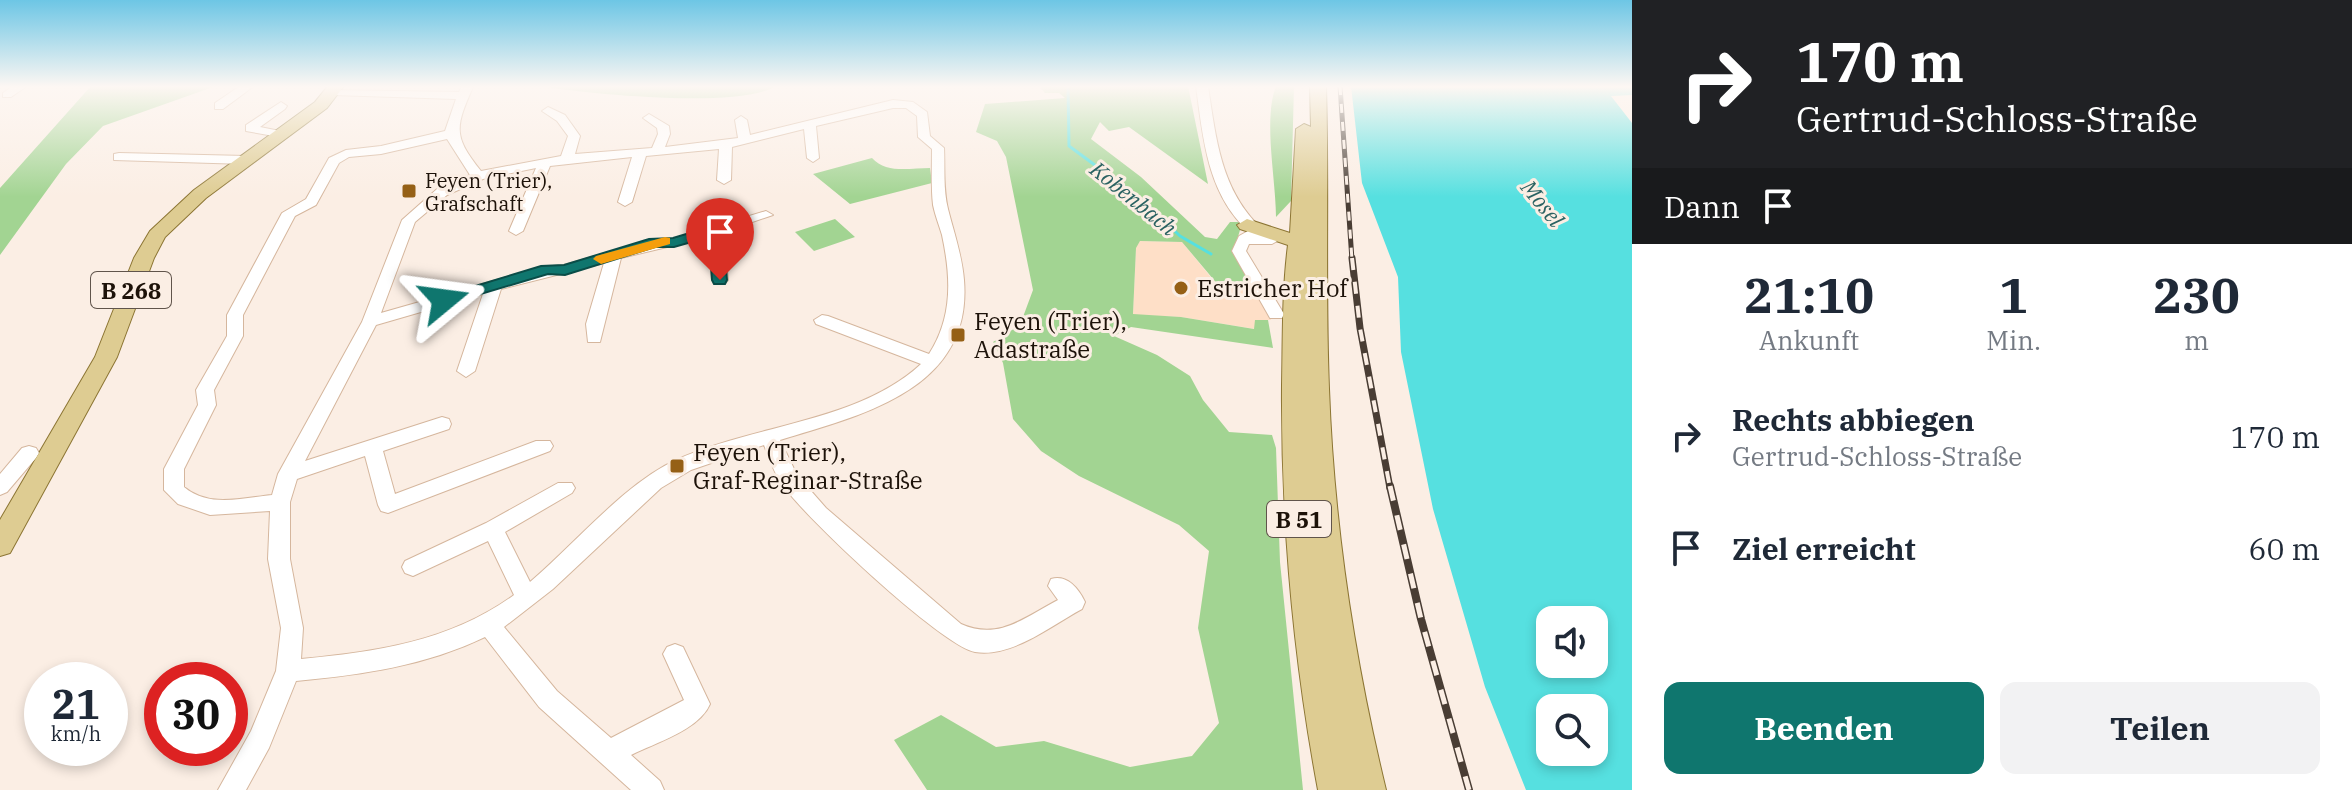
<!DOCTYPE html>
<html lang="de">
<head>
<meta charset="utf-8">
<style>
	body { margin:0; font-family:"IBM Plex Serif",serif; background:#f2f2f3; color:#1f2937; height:100vh; display:flex; flex-direction:column; font-size:30px; white-space:nowrap }
	* { box-sizing:border-box; margin:0 }
	p { font-size:26px; color:#747a83 }
	.icon { flex:none; width:44px; height:44px; fill:none; stroke:currentColor; stroke-width:2; stroke-linecap:round; stroke-linejoin:round }
	.map { position:relative; flex:1; overflow:hidden }
	.drawer { display:flex; flex-direction:column; background:#fff; width:720px }
	.drawer>* { flex:none }
	.banner { background:#202124; color:#fff; overflow:hidden }
	.tools { position:absolute; left:1536px; top:606px; display:grid; gap:16px }
	.tools a { display:grid; place-items:center; width:72px; height:72px; border-radius:16px; background:#fff; box-shadow:0 4px 12px #0003; font-size:40px }
	.speed { position:absolute; left:24px; top:662px; display:flex; gap:16px; font-size:40px; font-weight:700; text-align:center }
	.speed>* { display:grid; place-content:center; width:104px; height:104px; border-radius:50%; background:#fff; box-shadow:0 4px 12px #0003; line-height:1 }
	.speed small { font-size:20px; font-weight:400 }
	.speed .limit { border:12px solid #d22; background:#fff; color:#111 }
	.pin { position:absolute; display:grid; place-items:center; width:68px; height:68px; color:#fff; margin:-82px -34px; border-radius:50% 50% 50% 0; rotate:-45deg; box-shadow:0 0 8px #0007 }
	.pin .icon { rotate:45deg }
	.me { position:absolute; width:88px; margin:-44px; rotate:74deg; stroke-linejoin:round; filter:drop-shadow(0 0 6px #0008) }
	.turn { display:flex; align-items:center; gap:28px; height:168px; padding:0 32px; font-size:36px }
	.turn .icon { width:104px; height:104px; stroke-width:2.5 }
	.turn b { display:block; font-size:56px; line-height:68px }
	.then { display:flex; align-items:center; height:76px; padding:0 32px; background:#0003; gap:16px; font-size:30px }
	.eta { display:flex; justify-content:space-evenly; align-items:center; height:136px; text-align:center }
	.eta b { font-size:48px; font-weight:700; line-height:56px }
	.action { display:flex; gap:16px; margin-top:auto; padding:16px 32px }
	.action a { flex:1; height:92px; border-radius:16px; background:#0f766e; color:#fff; font-size:32px; font-weight:700; line-height:92px; text-align:center }
	.action a+a { background:#f2f2f3; color:#1f2937 }
	ul { padding:0; list-style:none }
	li { display:flex; align-items:center; gap:24px; height:112px; padding:0 32px }
	li div { flex:1 }
	li b { display:block; font-size:30px }
	li em { font-style:normal }
	main { display:flex; flex:1; min-height:0 }
	.map>svg:first-child { display:block }
</style>
</head>
<body>
<main>
<div class="map">
<svg width="1632" height="790" viewBox="0 0 1632 790">
	<rect width="100%" height="100%" fill="#fbeee4"/>
	<path fill="#fedfc7" d="M1140 241 1182 242 1218 286H1254L1267 306 1271 320H1255V329L1181 317 1133 315 1136 247Z"/>
	<path fill="#a2d492" d="M91 86 213 87 103 126 66 164 0 255V188Z
		M540 86H776C740 109 587 94 540 86Z
		M1039 86H1188L1208 184 1129 127 1109 131 1100 122 1091 139 1141 177 1205 237 1217 239 1230 222H1239L1240 230 1234 250 1254 286H1219L1182 242 1140 241 1136 248 1133 314 1181 317 1254 329 1255 320H1268L1273 348 1131 327 1114 336 1157 355 1190 376 1203 400 1229 432 1272 435 1276 448 1280 562 1303 790H927L894 740 941 715 996 747 1044 741 1130 767 1192 756 1219 723 1198 628 1209 551 1179 525 1079 476 1041 451 1013 419 1003 363 993 342 1020 325 1033 290 1006 157 997 141 976 132 985 104 1065 98 1059 93H1045Z
		M1276 86H1294L1291 201 1276 217C1276 179 1263 120 1276 86Z
		M872 158C886 174 910 168 930 168L932 183 850 204 813 174Z
		M835 219 855 237 814 251 795 232Z"/>
	<path fill="#56e0e0" fill-rule="evenodd" d="M1351 86H1632V95L1611 96 1632 123V790H1526L1485 687 1433 509 1401 352 1398 277 1362 183ZM1550 620H1594V664H1550ZM1550 708H1594V752H1550Z"/>
	<g fill="none" stroke-linecap="round" stroke-linejoin="round">
		<path stroke="#56e0e0" stroke-width="3" d="M1068 86 1069 146 1141 199 1180 236 1211 254"/>
		<g stroke="#d5b69d" stroke-width="2">
			<path id="minor" d="M13 86H27L11 97H3V93Z
				M240 86H254L223 109H215V103Z
				M462 86 473 87C455 128 453 136 481 171L561 156 568 136 557 121 542 111 548 107 565 115 580 136 575 154 652 148 658 134 657 128 643 118 649 114 669 126 670 134 665 147 738 138 735 120 741 116 747 120 750 135 893 100 913 102 927 112 930 136 944 148C945 168 943 189 948 209 954 233 962 255 964 280 973 389 863 415 780 440L797 475 826 508 961 624C999 641 1025 617 1058 600L1048 586 1051 579C1067 574 1079 589 1085 602L1082 609C1052 625 1012 658 975 652 942 646 803 516 782 484 774 473 769 458 764 445L691 470 661 488 553 589 504 627 557 691 611 738 684 700 663 654 667 647 675 644 683 647 710 704C699 730 655 743 631 755L660 781 664 790H631L539 707 485 637C425 666 361 675 296 681L269 748 246 790H218L251 731 276 671 281 628 268 559 270 511 210 515 178 504 164 490V469L198 405 196 390 227 336V315L282 213 306 199 329 158 346 150 381 146 445 131 456 99 333 95 329 94V90L459 92ZM893 108H906L917 116 918 137 932 149C932 168 931 187 933 205 935 215 939 225 942 235 951 277 953 317 929 354L828 316 822 315 814 320 816 324 921 364C859 422 752 425 676 460 624 484 575 544 530 582L505 532 572 493 575 488 572 483H558L486 523 405 561 402 567 405 573 413 576 488 541 514 595C451 641 377 652 301 659L303 628 290 559V502L297 479 365 456 378 505 381 511 388 513 550 451 553 446 550 441H536L395 494 383 451 449 429 451 424 449 419 442 417 305 461 376 325 483 294 457 371 466 377 475 371 501 289 604 263 586 324 588 342H600L621 258 709 237 712 280 715 283H725L728 280 723 232 773 215 766 211 673 239H654L564 265 542 267 381 313 415 222 447 195 483 179 536 168 509 231 516 235 523 231 550 166 632 157 618 202 625 206 632 202 646 156 719 149 717 180 724 184 731 180 732 147 804 129 807 158 813 162 819 158 816 126ZM447 139 470 175 437 189 402 220 362 322 278 474 272 495C242 498 209 508 184 487V469L216 405 214 390 243 336V315L295 216 316 205 339 163 349 157 381 154Z
				M1196 86H1208C1216 139 1221 191 1262 229L1264 232 1262 235 1277 237 1279 240 1272 244H1249L1246 251 1284 314 1282 318H1270L1232 251 1239 236 1248 231C1207 193 1203 138 1196 86Z
				M281 102 287 106 285 109 260 127 285 132V138L246 131V125Z
				M119 153 246 156 252 160 246 164 114 160V154Z
				M29 446 36 448 39 453 36 458 7 492 0 495V474L22 448Z"/>
		</g>
		<g stroke="#8c7533" stroke-width="2">
			<path id="major" d="M328 86H344L327 108 206 198 165 237 154 258 117 357 10 553 0 556V520L95 357 134 258 150 231 194 190 315 102Z
				M1310 86H1326C1329 187 1325 288 1329 389 1334 525 1354 658 1386 790H1318C1293 656 1281 521 1282 385 1283 338 1282 291 1288 245L1240 229 1237 225 1247 219 1290 233 1296 129 1304 124 1311 127Z"/>
		</g>
		<use href="#minor" fill="#fff" fill-rule="evenodd"/>
		<use href="#major" fill="#decc92" fill-rule="evenodd"/>
		<g stroke="#493d34" stroke-width="5">
			<path id="rail-far2" d="M1340 86 1352 260"/>
		</g>
		<g stroke="#493d34" stroke-width="7">
			<path id="rail-far1" d="M1352 258 1360 328 1390 488"/>
		</g>
		<g stroke="#493d34" stroke-width="8">
			<path id="rail" d="M1390 486 1421 619 1469 790"/>
		</g>
		<use href="#rail-far2" stroke="#fbeee4" stroke-width="3" stroke-dasharray="9" stroke-linecap="butt"/>
		<use href="#rail-far1" stroke="#fbeee4" stroke-width="4" stroke-dasharray="12" stroke-linecap="butt"/>
		<use href="#rail" stroke="#fbeee4" stroke-width="5" stroke-dasharray="15" stroke-linecap="butt"/>
	</g>
	<linearGradient id="sky" x2="0" y2="1"><stop stop-color="#6dc6e5"/><stop offset="0.44" stop-color="#fdf7f3"/><stop offset="1" stop-color="#fdf7f3" stop-opacity="0"/></linearGradient>
	<rect width="1632" height="197" fill="url(#sky)"/>
	<path fill="#0f766e" stroke="#0a4d48" stroke-width="2" d="M716 225 723 230 727 280 725 284H714L712 280 709 237 674 247H655L565 275 548 274 444 305 436 300 439 297 541 266 564 265 649 239 673 238Z"/>
	<path fill="#f59e0b" d="M665 237 670 238V244L601 264 593 259 596 256Z"/>
	<g fill="#956016" stroke="#fbeee4" stroke-width="3">
		<rect x="401" y="183" width="16" height="16" rx="4"/>
		<circle cx="1181" cy="288" r="8"/>
		<rect x="950" y="327" width="16" height="16" rx="4"/>
		<rect x="669" y="458" width="16" height="16" rx="4"/>
	</g>
	<g text-anchor="middle" dominant-baseline="central" stroke-width="6" stroke-linejoin="round" paint-order="stroke">
		<g font-size="20" fill="#1d1209" stroke="#fbeee4" text-anchor="start">
			<text x="425" y="180">Feyen (Trier),<tspan x="425" dy="23">Grafschaft</tspan></text>
		</g>
		<g font-size="22" font-style="italic" fill="#2a6262" stroke="#fbeee4">
			<text transform="translate(1134 198) rotate(39)">Kobenbach</text>
			<text transform="translate(1543 203) rotate(51)">Mosel</text>
		</g>
		<g fill="#fbeee4" stroke="#60544b" stroke-width="2">
			<rect x="91" y="272" width="80" height="36" rx="6"/>
			<rect x="1267" y="501" width="64" height="36" rx="6"/>
		</g>
		<g font-size="22" font-weight="bold" fill="#1d1209">
			<text x="131" y="290">B 268</text>
			<text x="1299" y="519">B 51</text>
		</g>
		<g font-size="24" fill="#1d1209" stroke="#fbeee4" text-anchor="start">
			<text x="1197" y="288">Estricher Hof</text>
			<text x="974" y="321">Feyen (Trier),<tspan x="974" dy="28">Adastraße</tspan></text>
			<text x="693" y="452">Feyen (Trier),<tspan x="693" dy="28">Graf-Reginar-Straße</tspan></text>
		</g>
	</g>
</svg>
<div class="tools">
<a><svg class="icon" aria-label="sound" viewBox="0 0 24 24"><path d="M4 9h4l5-4v14l-5-4H4zM17 9q2 3 0 6"/></svg></a>
<a><svg class="icon" aria-label="search" viewBox="0 0 24 24"><circle cx="10" cy="10" r="6"/><path d="M15 15l6 6"/></svg></a>
</div>
<div class="speed"><div>21<small>km/h</small></div><div class="limit">30</div></div>
<div class="pin" style="left:720px;top:280px;background:#d93025"><svg class="icon" aria-label="arrive" viewBox="0 0 24 24"><path d="M6 21V4h12l-3 4 3 4H6"/></svg></div>
<svg class="me" style="left:444px;top:300px" viewBox="-20 -20 40 40"><path d="M0-17L14 15 0 8-14 15z" fill="#0f766e" stroke="#fff" stroke-width="4"/></svg>
</div>
<section class="drawer">
<div class="banner">
<div class="turn"><svg class="icon" aria-label="right" viewBox="0 0 24 24"><path d="M7 20v-9h11M14 6l5 5-5 5"/></svg><div><b>170 m</b>Gertrud-Schloss-Straße</div></div>
<div class="then">Dann<svg class="icon" aria-label="arrive" viewBox="0 0 24 24"><path d="M6 21V4h12l-3 4 3 4H6"/></svg></div>
</div>
<div class="eta">
<div><b>21:10</b><p>Ankunft</p></div>
<div><b>1</b><p>Min.</p></div>
<div><b>230</b><p>m</p></div>
</div>
<ul>
<li><svg class="icon" aria-label="right" viewBox="0 0 24 24"><path d="M7 20v-9h11M14 6l5 5-5 5"/></svg><div><b>Rechts abbiegen</b><p>Gertrud-Schloss-Straße</p></div><em>170 m</em></li>
<li><svg class="icon" aria-label="arrive" viewBox="0 0 24 24"><path d="M6 21V4h12l-3 4 3 4H6"/></svg><div><b>Ziel erreicht</b></div><em>60 m</em></li>
</ul>
<div class="action"><a>Beenden</a><a>Teilen</a></div>
</section>
</main>
</body>
</html>
